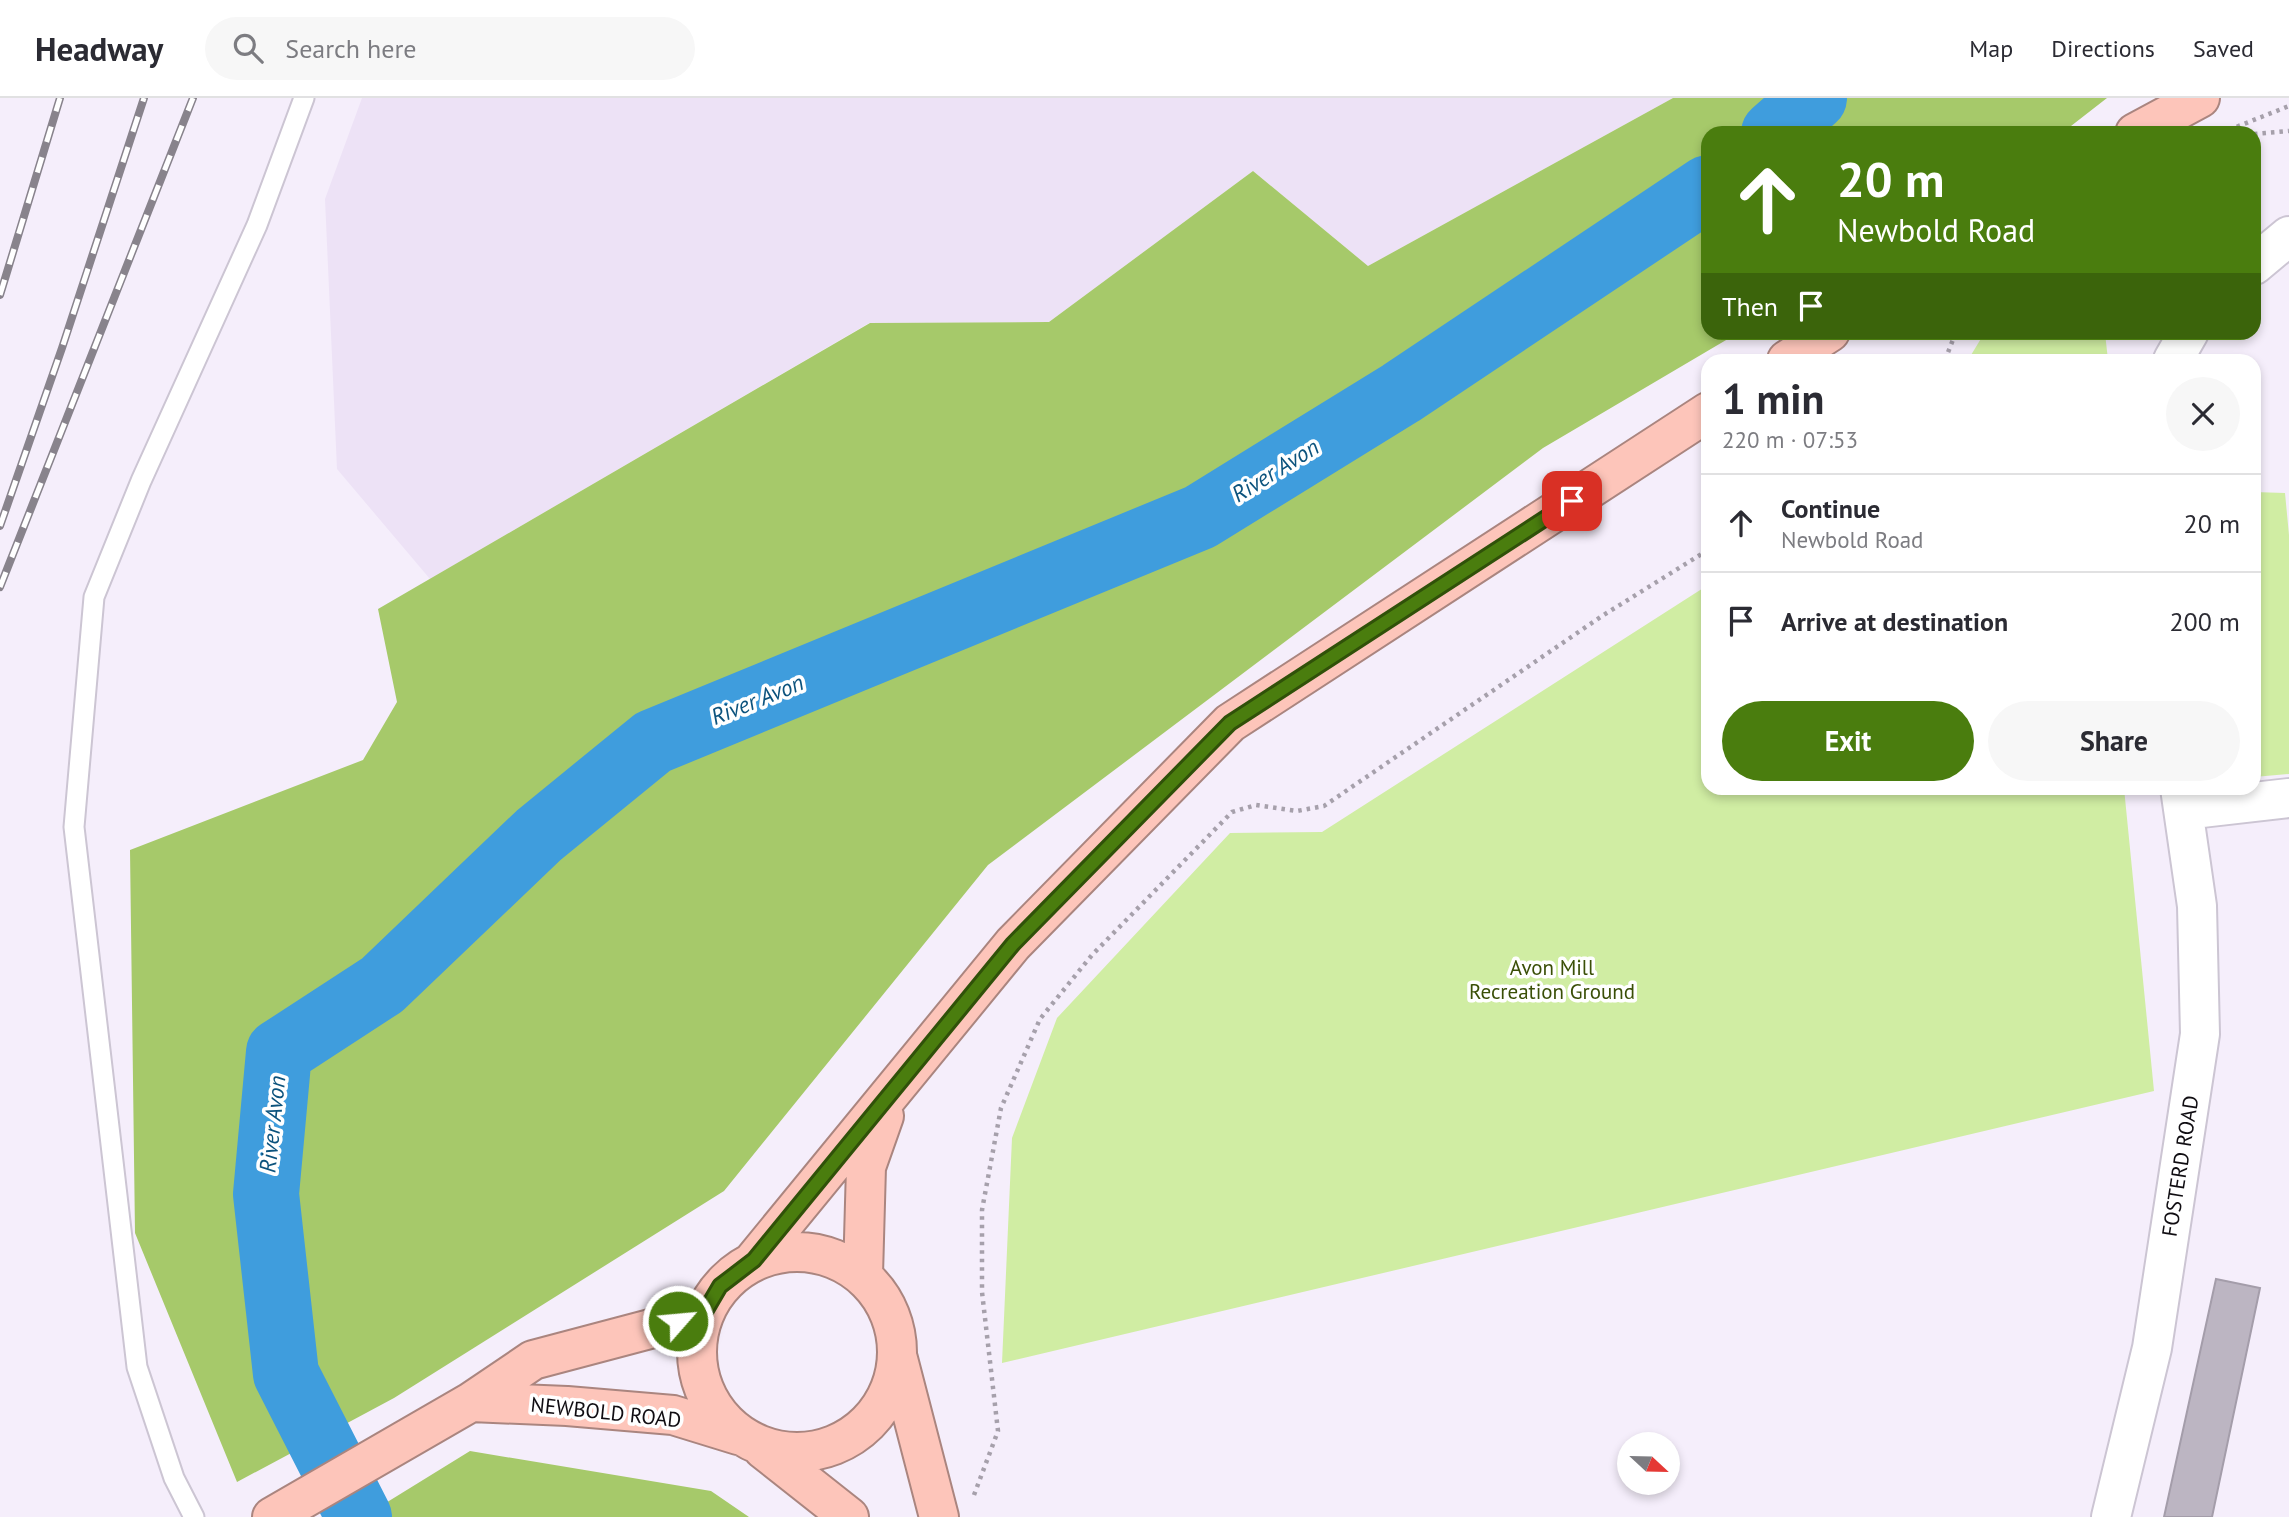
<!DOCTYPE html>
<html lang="en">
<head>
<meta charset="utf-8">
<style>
	body { margin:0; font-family:"PT Sans",sans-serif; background:#f7f7f7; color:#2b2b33; height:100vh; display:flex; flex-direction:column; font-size:26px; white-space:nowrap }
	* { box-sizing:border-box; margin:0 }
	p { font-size:23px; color:#7c7c81 }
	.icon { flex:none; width:38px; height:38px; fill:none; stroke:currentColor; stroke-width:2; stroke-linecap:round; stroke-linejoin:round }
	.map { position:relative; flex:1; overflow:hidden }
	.side { position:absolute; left:1701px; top:256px; width:560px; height:441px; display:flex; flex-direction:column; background:#fff; border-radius:21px; box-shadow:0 4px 10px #0003 }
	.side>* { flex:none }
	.banner { position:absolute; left:1701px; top:28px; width:560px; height:214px; border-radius:21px; box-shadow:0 4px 10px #0003; background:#4a7d0e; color:#fff; overflow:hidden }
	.needle { width:46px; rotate:112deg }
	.buttons { position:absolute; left:1617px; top:1334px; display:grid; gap:14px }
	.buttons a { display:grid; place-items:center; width:63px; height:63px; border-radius:50%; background:#fff; box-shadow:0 4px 10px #0003; font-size:35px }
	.pin { position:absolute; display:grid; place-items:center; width:60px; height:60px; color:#fff; margin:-30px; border-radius:14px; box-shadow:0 4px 10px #0006 }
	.me { position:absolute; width:77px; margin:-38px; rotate:63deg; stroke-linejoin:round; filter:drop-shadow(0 0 5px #0008) }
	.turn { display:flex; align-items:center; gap:24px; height:147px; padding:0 21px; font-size:32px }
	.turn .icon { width:91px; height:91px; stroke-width:2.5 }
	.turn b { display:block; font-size:49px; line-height:60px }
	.then { display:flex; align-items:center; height:66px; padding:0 21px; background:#0003; gap:14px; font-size:26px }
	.round { display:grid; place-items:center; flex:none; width:74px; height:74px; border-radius:37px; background:#f7f7f7 }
	.overview { display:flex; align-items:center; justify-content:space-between; height:119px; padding:0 21px }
	h1 { font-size:42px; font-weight:700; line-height:52px }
	.cta { display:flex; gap:14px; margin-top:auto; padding:14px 21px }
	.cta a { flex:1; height:80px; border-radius:42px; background:#4a7d0e; color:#fff; font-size:28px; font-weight:700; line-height:80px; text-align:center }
	.cta a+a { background:#f7f7f7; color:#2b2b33 }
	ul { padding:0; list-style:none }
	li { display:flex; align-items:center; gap:21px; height:98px; padding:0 21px; border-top:2px solid #e1e1e2 }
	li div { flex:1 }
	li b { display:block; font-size:26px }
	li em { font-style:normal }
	header { display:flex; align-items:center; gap:42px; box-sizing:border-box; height:98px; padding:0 35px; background:#fff; border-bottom:2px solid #e1e1e2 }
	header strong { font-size:33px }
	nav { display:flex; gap:38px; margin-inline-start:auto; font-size:24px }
	.search { width:490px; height:63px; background:#f7f7f7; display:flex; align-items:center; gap:18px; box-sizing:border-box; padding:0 24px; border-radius:38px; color:#7c7c81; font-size:26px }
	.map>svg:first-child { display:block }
</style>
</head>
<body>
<header>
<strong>Headway</strong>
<div class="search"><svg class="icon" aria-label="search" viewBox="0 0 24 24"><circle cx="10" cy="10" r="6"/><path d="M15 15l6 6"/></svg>Search here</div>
<nav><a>Map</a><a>Directions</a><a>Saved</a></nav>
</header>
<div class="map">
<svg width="2289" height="1419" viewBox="0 0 2289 1419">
	<rect width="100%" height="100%" fill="#f5eefb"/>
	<path fill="#ede2f6" d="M362 0H1673L1368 168 1253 73 1049 224 869 225 430 481 337 371 325 101Z"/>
	<path fill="#d0eda3" d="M1985 234 2105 235 2108 262H1968Z
		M2254 394 2285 395 2289 437V676L2254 679Z
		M1708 487V690H2124L2154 993 1002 1265 1012 1040 1057 920 1230 735 1322 734Z"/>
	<path fill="#a6c96a" d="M1673 0H2107L2062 35H1708V234L1738 235 1543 350 988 767 724 1093 394 1300 237 1384 135 1135 130 752 363 662 397 604 378 511 870 225 1049 224 1253 73 1368 168Z
		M470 1353 711 1393 749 1419H363Z"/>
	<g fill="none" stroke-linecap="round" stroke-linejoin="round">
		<path stroke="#3f9ddd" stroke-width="66" d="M1774 35 1814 0
			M359 1419 286 1276 266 1096 279 954 382 887 539 737 653 644 1200 419 1401 295 1708 90"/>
	</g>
	<path fill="#bcb5c2" stroke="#a49daa" stroke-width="2" d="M2216 1181 2260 1190 2212 1419H2164Z"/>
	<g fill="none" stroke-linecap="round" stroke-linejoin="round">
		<g stroke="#ccc5d3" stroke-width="23">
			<path id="lane" d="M194 1419 174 1380 137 1269 74 729 94 499 141 383 257 127 304 0"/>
		</g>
		<g stroke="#ccc5d3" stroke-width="42">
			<path id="street" d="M2254 167 2289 138
				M2173 262 2189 234
				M2184 712 2289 700
				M2111 1419 2152 1250 2200 936 2197 808 2180 690"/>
		</g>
		<g stroke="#aa857f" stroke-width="42">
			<path id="highway" d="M2135 35 2200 0
				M1787 262 1830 234
				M697 1254a100 100 0 1 1 200 0a100 100 0 1 1-200 0Z
				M754 1162 1013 846 1230 625 1708 314
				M863 1177 866 1069 884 1018
				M898 1261 939 1419
				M471 1304 567 1308 673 1317 738 1337
				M763 1351 849 1419
				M272 1419 471 1304 533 1262 703 1217"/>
		</g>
		<path stroke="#a6a0ab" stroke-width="4.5" stroke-dasharray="3.5 5" stroke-linecap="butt" d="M2221 35 2289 8
			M2254 36 2289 33
			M1945 262 1956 234
			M974 1397 998 1333 982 1194V1112L1001 1010 1040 921 1092 857 1232 714 1256 707 1297 713 1324 708 1602 518 1708 452"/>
		<use href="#lane" stroke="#fff" stroke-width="19"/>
		<use href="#street" stroke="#fff" stroke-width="38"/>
		<use href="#highway" stroke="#fdc5ba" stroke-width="38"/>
		<g stroke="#88838c" stroke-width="8">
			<path id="rail" d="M0 197 60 0
				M0 428 62 250 144 0
				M0 489 193 0"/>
		</g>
		<use href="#rail" stroke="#fff" stroke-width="5" stroke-dasharray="16" stroke-linecap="butt"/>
	</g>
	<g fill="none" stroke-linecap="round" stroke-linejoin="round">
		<g stroke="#305109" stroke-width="18">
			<path id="route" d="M678 1223 703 1217 720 1188 754 1162 1013 846 1230 625 1572 403"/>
		</g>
		<use href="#route" stroke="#4a7d0e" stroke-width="12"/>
	</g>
	<g text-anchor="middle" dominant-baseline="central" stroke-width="7" stroke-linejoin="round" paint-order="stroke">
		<g font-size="21" fill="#3a4f07" stroke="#fff">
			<text x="1552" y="869">Avon Mill<tspan x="1552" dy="24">Recreation Ground</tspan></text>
		</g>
		<g font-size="21" fill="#100d12" stroke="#fff">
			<text transform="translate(2180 1068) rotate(-81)">FOSTERD ROAD</text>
			<text transform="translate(606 1314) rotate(6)">NEWBOLD ROAD</text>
		</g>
		<g font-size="23" font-style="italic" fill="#0c537d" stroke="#fff">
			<text transform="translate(1275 372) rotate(-32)">River Avon</text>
			<text transform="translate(757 601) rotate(-22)">River Avon</text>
			<text transform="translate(272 1026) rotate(-84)">River Avon</text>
		</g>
	</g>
</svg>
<div class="buttons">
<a><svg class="needle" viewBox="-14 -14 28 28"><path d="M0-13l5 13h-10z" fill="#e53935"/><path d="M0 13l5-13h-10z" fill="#7c7c81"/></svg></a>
</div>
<div class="pin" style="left:1572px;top:403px;background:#d93025"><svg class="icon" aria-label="arrive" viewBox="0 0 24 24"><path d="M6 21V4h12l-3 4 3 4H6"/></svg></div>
<svg class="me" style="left:678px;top:1223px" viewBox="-20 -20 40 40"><circle r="17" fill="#4a7d0e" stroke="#fff" stroke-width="3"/><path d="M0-11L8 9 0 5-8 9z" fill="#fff"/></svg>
<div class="banner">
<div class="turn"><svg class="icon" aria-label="ahead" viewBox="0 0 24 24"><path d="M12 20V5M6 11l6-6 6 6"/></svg><div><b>20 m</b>Newbold Road</div></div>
<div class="then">Then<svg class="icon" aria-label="arrive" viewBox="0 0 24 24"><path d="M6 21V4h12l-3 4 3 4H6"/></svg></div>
</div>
<section class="side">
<div class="overview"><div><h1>1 min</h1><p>220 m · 07:53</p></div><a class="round"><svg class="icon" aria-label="close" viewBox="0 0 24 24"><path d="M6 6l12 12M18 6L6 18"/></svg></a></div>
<ul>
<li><svg class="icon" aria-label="ahead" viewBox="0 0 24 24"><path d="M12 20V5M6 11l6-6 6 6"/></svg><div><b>Continue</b><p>Newbold Road</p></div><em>20 m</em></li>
<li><svg class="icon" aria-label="arrive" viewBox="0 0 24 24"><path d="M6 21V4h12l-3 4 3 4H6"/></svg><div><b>Arrive at destination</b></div><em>200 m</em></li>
</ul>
<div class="cta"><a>Exit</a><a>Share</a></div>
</section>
</div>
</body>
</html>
